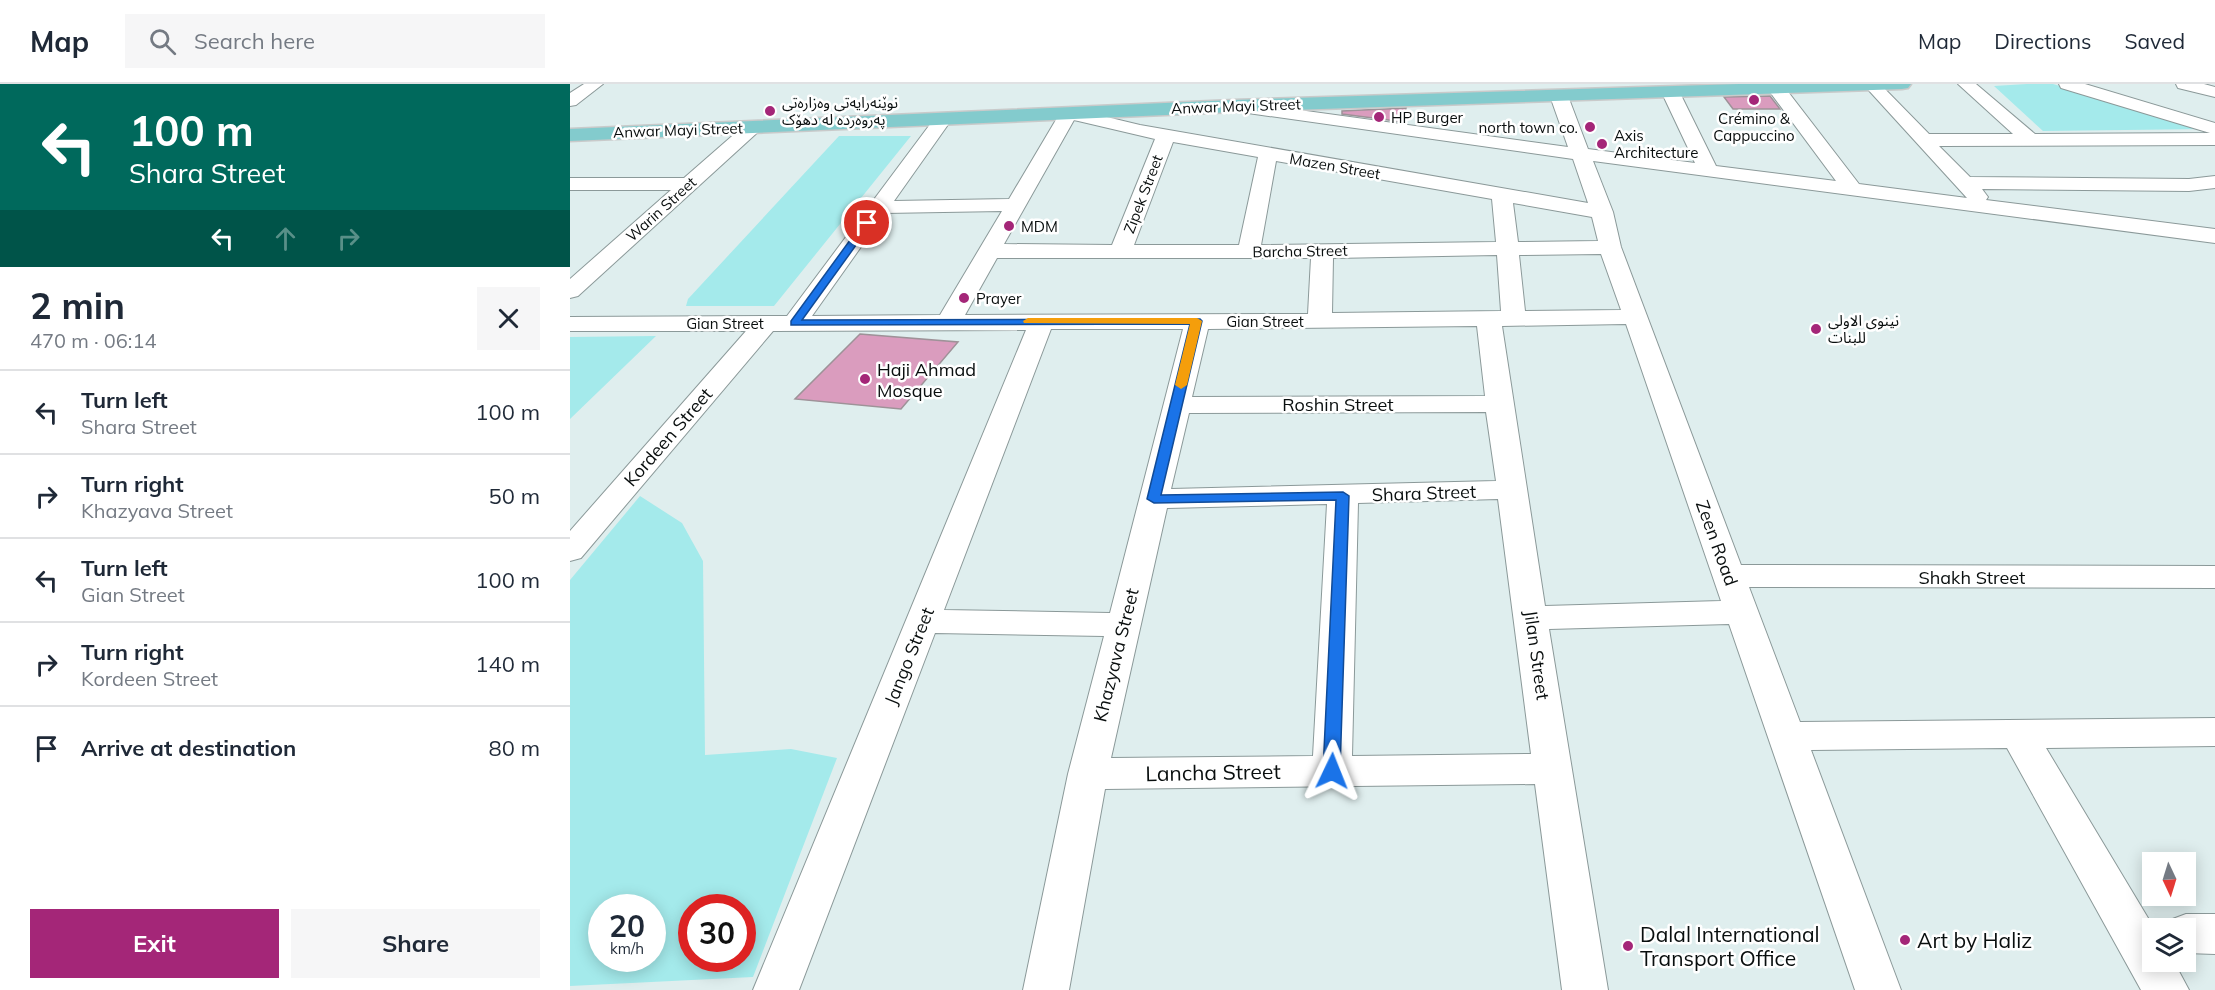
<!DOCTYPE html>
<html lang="en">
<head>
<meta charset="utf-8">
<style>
	body { margin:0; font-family:Mulish,"Noto Sans Arabic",sans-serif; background:#f6f6f7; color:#1f2937; height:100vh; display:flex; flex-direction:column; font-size:22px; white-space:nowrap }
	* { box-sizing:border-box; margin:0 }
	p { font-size:20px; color:#747a83 }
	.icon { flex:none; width:33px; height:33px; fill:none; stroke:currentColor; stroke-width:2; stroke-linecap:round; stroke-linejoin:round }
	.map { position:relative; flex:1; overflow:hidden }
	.sheet { display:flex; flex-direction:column; background:#fff; width:570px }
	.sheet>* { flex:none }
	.banner { background:#00695c; color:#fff; overflow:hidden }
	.needle { width:39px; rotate:176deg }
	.buttons { position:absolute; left:1572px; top:768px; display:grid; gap:12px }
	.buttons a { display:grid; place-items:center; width:54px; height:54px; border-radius:0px; background:#fff; box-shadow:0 3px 15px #0003; font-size:30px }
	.speed { position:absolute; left:18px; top:810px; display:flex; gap:12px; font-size:30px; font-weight:700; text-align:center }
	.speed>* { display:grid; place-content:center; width:78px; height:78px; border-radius:50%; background:#fff; box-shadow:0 3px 15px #0003; line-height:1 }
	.speed small { font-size:15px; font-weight:400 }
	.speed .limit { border:9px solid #d22; background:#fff; color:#111 }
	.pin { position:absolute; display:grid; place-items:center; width:51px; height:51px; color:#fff; margin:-26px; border:3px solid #fff; border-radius:50%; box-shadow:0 2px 6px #0007 }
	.me { position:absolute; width:66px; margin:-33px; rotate:2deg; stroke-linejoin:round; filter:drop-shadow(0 0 4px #0008) }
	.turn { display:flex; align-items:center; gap:21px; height:126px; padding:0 30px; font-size:27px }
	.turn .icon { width:78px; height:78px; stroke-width:2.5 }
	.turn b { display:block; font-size:42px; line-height:51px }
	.lanes { display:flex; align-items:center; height:57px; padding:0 30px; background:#0003; justify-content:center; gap:30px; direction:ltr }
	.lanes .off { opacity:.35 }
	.round { display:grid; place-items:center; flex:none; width:63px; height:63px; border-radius:0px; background:#f6f6f7 }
	.headline { display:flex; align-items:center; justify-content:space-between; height:102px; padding:0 30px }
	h1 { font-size:36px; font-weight:700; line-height:45px }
	.primary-button { display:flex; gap:12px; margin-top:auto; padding:12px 30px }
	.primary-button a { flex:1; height:69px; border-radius:0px; background:#a42678; color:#fff; font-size:24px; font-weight:700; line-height:69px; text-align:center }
	.primary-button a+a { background:#f6f6f7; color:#1f2937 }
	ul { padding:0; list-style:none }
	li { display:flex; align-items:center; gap:18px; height:84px; padding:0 30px; border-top:2px solid #e0e1e3 }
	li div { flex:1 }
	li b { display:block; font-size:22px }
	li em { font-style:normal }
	header { display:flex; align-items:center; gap:36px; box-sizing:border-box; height:84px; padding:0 30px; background:#fff; border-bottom:2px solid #e0e1e3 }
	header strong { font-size:28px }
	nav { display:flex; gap:33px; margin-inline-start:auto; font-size:21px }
	.search { width:420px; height:54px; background:#f6f6f7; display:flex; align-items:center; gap:15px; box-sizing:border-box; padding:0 21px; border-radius:0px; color:#747a83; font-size:22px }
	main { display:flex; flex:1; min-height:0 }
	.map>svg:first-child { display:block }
</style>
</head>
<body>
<header>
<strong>Map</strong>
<div class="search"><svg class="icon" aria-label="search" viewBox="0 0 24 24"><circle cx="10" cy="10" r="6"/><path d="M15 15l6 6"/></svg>Search here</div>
<nav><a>Map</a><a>Directions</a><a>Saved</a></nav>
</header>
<main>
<section class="sheet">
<div class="banner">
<div class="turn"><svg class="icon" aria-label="left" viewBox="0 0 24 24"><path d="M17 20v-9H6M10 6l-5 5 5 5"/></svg><div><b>100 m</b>Shara Street</div></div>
<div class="lanes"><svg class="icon" aria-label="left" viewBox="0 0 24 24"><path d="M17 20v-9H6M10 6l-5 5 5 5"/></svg><svg class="icon off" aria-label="ahead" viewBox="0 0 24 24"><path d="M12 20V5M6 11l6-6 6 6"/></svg><svg class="icon off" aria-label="right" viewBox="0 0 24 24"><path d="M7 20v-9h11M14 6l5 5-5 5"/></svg></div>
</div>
<div class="headline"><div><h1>2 min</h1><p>470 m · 06:14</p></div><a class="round"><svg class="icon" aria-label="close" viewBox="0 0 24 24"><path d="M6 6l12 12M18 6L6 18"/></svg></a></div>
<ul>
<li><svg class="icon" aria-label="left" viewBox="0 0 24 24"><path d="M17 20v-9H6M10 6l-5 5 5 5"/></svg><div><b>Turn left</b><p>Shara Street</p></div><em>100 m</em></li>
<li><svg class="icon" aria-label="right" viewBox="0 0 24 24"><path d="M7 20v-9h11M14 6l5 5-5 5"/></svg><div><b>Turn right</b><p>Khazyava Street</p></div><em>50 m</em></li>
<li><svg class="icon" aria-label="left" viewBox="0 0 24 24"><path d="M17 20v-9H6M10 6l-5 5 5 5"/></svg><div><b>Turn left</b><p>Gian Street</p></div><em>100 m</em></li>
<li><svg class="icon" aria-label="right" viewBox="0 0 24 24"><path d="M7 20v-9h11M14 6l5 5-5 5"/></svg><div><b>Turn right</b><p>Kordeen Street</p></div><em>140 m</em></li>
<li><svg class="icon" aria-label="arrive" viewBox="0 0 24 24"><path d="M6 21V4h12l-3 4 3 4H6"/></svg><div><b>Arrive at destination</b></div><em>80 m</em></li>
</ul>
<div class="primary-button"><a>Exit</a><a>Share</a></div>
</section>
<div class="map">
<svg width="1645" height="906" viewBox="0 0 1645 906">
	<rect width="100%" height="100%" fill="#dfeeee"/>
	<path fill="#a4eaeb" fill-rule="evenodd" d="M1457 0H1483L1637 45 1473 47 1424 2Z
		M269 52H341L204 222H116L118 215Z
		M86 252 0 335V253Z
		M70 412 112 439 133 477 135 671 221 665 267 674 183 893 0 902V496ZM32 824H82V874H32ZM122 824H172V874H122Z"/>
	<path fill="#da9cbe" stroke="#9e9298" stroke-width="1.5" d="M1200 12 1210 25H1163L1154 13Z
		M836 24 834 38 772 30V27Z
		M290 250 388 258 331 325 225 315Z"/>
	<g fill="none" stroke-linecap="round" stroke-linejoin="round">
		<g stroke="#8b9999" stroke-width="2">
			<path id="minor" d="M14 0H33L6 21 0 22V9Z
				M1200 0H1212L1289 100 1397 114 1293 0H1310L1359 50H1443L1388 0H1406L1465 50 1640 49 1491 4 1489 0H1515L1645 39V61L1369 62 1400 93 1619 95 1645 92V104L1619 107 1412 105 1418 113 1416 116 1645 145V159L1023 77 1043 128 1051 163 1171 481 1645 482V504L1179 503 1230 638 1645 634V662L1476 664 1584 844H1582V878H1604L1619 906H1571L1437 664 1241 666 1331 906H1285L1159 540 979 545 1038 906H992L965 700 535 705 499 906H453L498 690 534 552 365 549 229 906H183L456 246 203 247 11 474 0 477V447L176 247H0V233L217 232 367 31H379L382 35 324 117 439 115 490 29 493 25 499 24 570 41 1018 119 1003 75 664 27 658 26 655 22 658 18 664 17 998 63 980 12 983 8H995L998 12 1018 65 1125 79 1091 7 1094 3H1106L1109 7 1146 82 1266 97 1197 4ZM504 36 585 55 542 161 434 160ZM603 58 688 73 669 161H564ZM706 77 922 115 926 158 691 161ZM943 119 1022 133 1028 157 948 158ZM432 127 370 231 242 232 315 129ZM1031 170 1051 226 955 227 949 171ZM927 171 931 227 762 229 763 174ZM427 174H741L738 230 395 231ZM1056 240 1151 517 975 522 932 242ZM907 242 915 312 622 313 638 245ZM481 245H613L540 529 374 526ZM916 328 926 397 601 405 619 329ZM928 415 961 670 782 672 788 419ZM757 420 743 672 541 674 597 424Z
				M1606 0H1634L1645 3V13L1608 4Z
				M183 37 189 39 192 43 189 47 8 212 0 214V195L101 106H0V94H114L177 39Z
				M1616 830H1645V870L1616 869V844H1596L1600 836Z"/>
		</g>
		<g stroke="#c9caca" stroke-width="3">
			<path id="major" d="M1169 0H1341L1338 4 1332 5 664 28 0 57V45L664 16Z"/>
		</g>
		<use href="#minor" fill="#fff" fill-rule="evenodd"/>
		<use href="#major" fill="#83cbcd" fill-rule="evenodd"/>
	</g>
	<path fill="#1a73e8" stroke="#114b97" stroke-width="1.5" d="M297 136 302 139 232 236 630 235 632 237 591 411 773 408 779 412 770 687 768 691 762 693 756 691 753 687 766 416 584 419 577 415 620 240 221 241V237L294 137Z"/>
	<path fill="#f59e0b" d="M458 234H627L632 237 617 301 611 305 605 301 620 240 454 239 453 237Z"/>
	<g fill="#a42678" stroke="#fff" stroke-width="2">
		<circle cx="1184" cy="16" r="6"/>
		<circle cx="200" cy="27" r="6"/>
		<circle cx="809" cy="33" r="6"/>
		<circle cx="1020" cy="43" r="6"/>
		<circle cx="1032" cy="60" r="6"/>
		<circle cx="439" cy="142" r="6"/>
		<circle cx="394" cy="214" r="6"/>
		<circle cx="1246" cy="245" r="6"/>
		<circle cx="295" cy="295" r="6"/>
		<circle cx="1335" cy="856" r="6"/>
		<circle cx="1058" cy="862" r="6"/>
	</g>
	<g text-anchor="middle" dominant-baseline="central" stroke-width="5" stroke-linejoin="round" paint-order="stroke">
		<g font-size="15" fill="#090e0e" stroke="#fff" text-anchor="start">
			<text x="212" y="18">نوێنەرایەتی وەزارەتی<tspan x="212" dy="17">پەروەردە لە دهۆک</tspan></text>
			<text x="821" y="33">HP Burger</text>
			<text x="1184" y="34" text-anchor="middle">Crémino &amp;<tspan x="1184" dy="17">Cappuccino</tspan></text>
			<text x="1008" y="43" text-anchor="end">north town co.</text>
			<text x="1044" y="51">Axis<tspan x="1044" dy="17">Architecture</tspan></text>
			<text x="451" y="142">MDM</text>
			<text x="406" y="214">Prayer</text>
			<text x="1258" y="236">نينوى الاولى<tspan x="1258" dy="17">للبنات</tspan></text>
		</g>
		<g font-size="15" fill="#090e0e" stroke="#fff">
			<text transform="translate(666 22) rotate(-2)">Anwar Mayi Street</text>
			<text transform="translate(108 46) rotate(-2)">Anwar Mayi Street</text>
			<text transform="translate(765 82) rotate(10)">Mazen Street</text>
			<text transform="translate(573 110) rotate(-69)">Zipek Street</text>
			<text transform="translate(91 125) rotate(-42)">Warin Street</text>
			<text transform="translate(730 167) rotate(-1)">Barcha Street</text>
			<text x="695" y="237">Gian Street</text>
			<text x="155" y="239">Gian Street</text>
		</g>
		<g font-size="18" fill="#090e0e" stroke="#fff" text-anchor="start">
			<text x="307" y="285">Haji Ahmad<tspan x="307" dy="21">Mosque</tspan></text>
		</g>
		<g font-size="18" fill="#090e0e" stroke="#fff">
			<text x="768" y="320">Roshin Street</text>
			<text transform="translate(98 353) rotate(-49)">Kordeen Street</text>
			<text transform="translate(854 409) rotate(-2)">Shara Street</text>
			<text transform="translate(1147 459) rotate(70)">Zeen Road</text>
			<text x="1402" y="493">Shakh Street</text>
			<text transform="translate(546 571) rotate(-76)">Khazyava Street</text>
			<text transform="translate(967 571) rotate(82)">Jilan Street</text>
			<text transform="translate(339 572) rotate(-68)">Jango Street</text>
		</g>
		<g font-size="21" fill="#090e0e" stroke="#fff">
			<text transform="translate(643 688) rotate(-1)">Lancha Street</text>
		</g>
		<g font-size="21" fill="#090e0e" stroke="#fff" text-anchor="start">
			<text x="1070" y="850">Dalal International<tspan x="1070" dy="24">Transport Office</tspan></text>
			<text x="1347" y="856">Art by Haliz</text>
		</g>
	</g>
</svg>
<div class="buttons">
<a><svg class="needle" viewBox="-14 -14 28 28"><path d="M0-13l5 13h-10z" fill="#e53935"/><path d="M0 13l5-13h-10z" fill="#747a83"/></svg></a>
<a><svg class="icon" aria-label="layers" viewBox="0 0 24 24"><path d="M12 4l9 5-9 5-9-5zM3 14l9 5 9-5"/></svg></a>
</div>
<div class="speed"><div>20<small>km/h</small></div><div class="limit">30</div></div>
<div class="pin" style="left:297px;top:139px;background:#d93025"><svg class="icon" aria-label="arrive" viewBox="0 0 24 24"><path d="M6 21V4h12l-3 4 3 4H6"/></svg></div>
<svg class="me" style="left:762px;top:687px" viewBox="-20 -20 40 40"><path d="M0-17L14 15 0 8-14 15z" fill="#1a73e8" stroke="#fff" stroke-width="4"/></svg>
</div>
</main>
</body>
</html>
